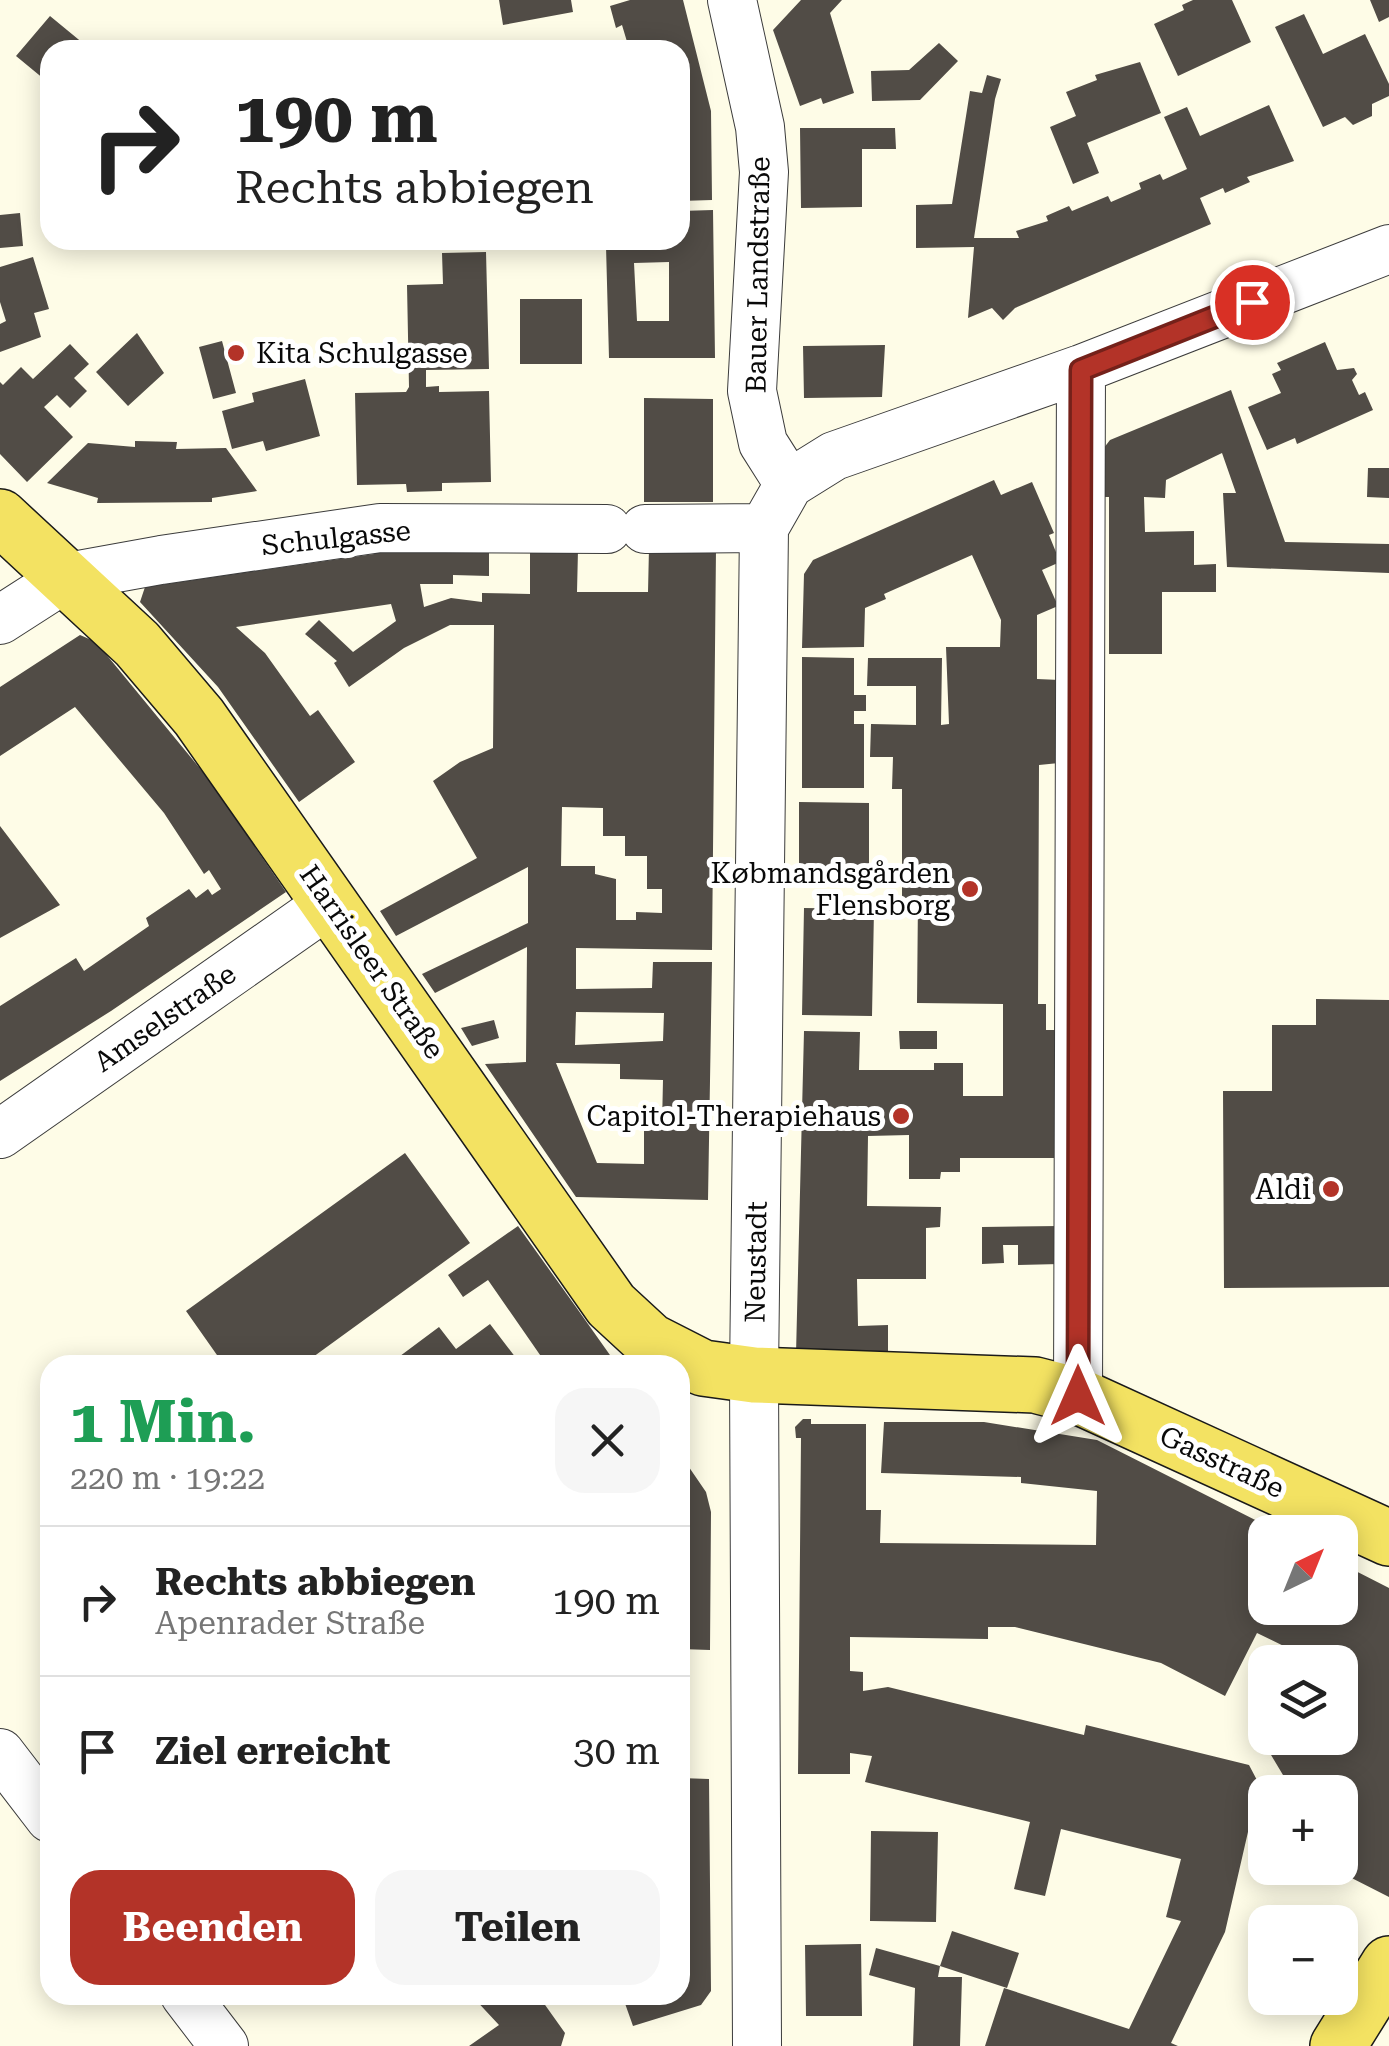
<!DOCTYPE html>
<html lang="de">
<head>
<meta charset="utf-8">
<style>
	body { margin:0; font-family:"Roboto Serif",serif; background:#f6f6f6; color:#222; height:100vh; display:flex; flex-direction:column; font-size:38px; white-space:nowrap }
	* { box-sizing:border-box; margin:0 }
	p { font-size:32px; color:#767676 }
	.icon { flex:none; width:55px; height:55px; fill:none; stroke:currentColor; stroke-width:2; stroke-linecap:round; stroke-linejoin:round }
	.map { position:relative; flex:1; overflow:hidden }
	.sheet { position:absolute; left:40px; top:1355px; width:650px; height:650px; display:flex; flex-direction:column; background:#fff; border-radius:30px; box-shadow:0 5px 25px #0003 }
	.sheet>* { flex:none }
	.guide { position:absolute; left:40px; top:40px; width:650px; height:210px; border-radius:30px; box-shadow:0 5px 25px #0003; background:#fff; color:#222; overflow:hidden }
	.needle { width:65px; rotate:43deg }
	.controls { position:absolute; left:1248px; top:1515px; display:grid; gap:20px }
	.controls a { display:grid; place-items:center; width:110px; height:110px; border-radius:20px; background:#fff; box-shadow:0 5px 25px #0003; font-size:50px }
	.pin { position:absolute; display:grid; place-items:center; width:85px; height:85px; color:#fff; margin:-42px; border:5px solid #fff; border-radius:50%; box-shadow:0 2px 10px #0007 }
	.me { position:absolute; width:110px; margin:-55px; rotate:0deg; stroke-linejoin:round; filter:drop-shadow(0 0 8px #0008) }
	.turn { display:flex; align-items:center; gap:35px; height:210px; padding:0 30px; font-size:45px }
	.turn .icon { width:130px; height:130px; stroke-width:2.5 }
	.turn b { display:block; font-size:70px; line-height:85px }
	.round { display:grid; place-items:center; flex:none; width:105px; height:105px; border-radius:30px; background:#f6f6f6 }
	.head { display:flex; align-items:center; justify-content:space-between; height:170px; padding:0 30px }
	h1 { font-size:60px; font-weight:700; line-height:75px; color:#1e9e55 }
	.primary-button { display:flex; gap:20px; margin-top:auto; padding:20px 30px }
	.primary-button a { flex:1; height:115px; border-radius:30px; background:#b33328; color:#fff; font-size:40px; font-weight:700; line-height:115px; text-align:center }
	.primary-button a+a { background:#f6f6f6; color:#222 }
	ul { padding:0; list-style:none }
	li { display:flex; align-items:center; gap:30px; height:150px; padding:0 30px; border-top:2px solid #e0e0e0 }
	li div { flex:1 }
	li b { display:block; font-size:38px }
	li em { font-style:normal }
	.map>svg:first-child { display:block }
</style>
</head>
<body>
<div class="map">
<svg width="1389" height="2046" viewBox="0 0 1389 2046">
	<rect width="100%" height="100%" fill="#fefce7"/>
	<path fill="#514c46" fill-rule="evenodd" d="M499 0H571L573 12 503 25Z
		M630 0H683L711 111 712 200 680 201V50H615L628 45 622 25 616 28 610 6Z
		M801 0H842L830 13 854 93 823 104 821 98 800 106 773 30Z
		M1193 0H1232L1251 42 1178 76 1154 24 1184 10 1182 5Z
		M1370 0H1389V17L1379 22Z
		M1304 14 1323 54 1365 34 1389 84V96L1372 104V116L1353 125 1345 117 1323 127 1275 27Z
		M50 16 84 44 79 50H50V84L16 56Z
		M939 43 958 61 920 100 872 101 871 71 909 70Z
		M1140 62 1161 113 1087 143 1099 173 1073 184 1050 127 1076 116 1066 92 1097 80 1095 75Z
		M987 75 1001 79 995 99 974 238H1019L1016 231 1048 221 1046 216 1069 206 1072 211 1108 196 1111 202 1141 189 1139 183 1160 174 1163 180 1187 169 1164 117 1187 107 1200 136 1269 105 1294 161 1247 177 1250 182 1225 193 1223 188 1200 198 1211 224 1015 308 1003 320 992 308 968 318 974 247 916 248V205L952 204 970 91 982 93Z
		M800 128H895L896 149H862V207L801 208Z
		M713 210 715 358H609L606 246 542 250 541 240H680V211ZM669 262V321H637L634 263Z
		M20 213 23 246 0 248V215Z
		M486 252 489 369 426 370V387L439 386V392L489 391 491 482 442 483V491L407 492 406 484 357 485 355 393 406 392 409 387 407 285 443 284 442 253Z
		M33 257 49 309 34 313 41 337 0 352V324L6 321 0 302V267Z
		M520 299H582V364H520Z
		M137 333 164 373 128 406 96 372Z
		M222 341 236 393 213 399 199 347Z
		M1325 342 1337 370 1354 368 1357 374 1352 380 1359 395 1365 392 1373 410 1297 444 1295 438 1267 450 1248 407 1281 393 1272 374 1281 370 1277 363Z
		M70 344 89 364 74 378 87 391 70 408 57 395 44 407 73 437 27 482 0 454V382L3 385 21 367 33 379Z
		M885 345 882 397 804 398 803 346Z
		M305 379 320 436 266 451 263 441 232 449 222 411 254 402 252 393Z
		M1231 390 1285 542 1389 544V573L1227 567 1223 493H1236L1222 453 1166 480 1165 498 1144 497 1145 532 1194 531V565L1216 564V592H1162V654H1109V497H1102L1100 453 1110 440Z
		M644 398 713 399V502H644Z
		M135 441 177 442 176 449 226 448 257 491 212 498V502L97 503 98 498 47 483 88 443 135 447Z
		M1368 468H1389V498L1367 497Z
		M994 480 1001 495 1032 482 1054 533 1049 535 1060 562 1042 570 1058 606 1037 615V679L1060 680 1059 763 1039 765 1038 1004H1046V1030H1059V1158H960V1172H941L940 1179H909V1135L868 1136 867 1206 941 1207 940 1227 926 1228V1279H857L858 1326 888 1325V1351L796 1354 804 1031 860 1032 859 1070H934V1063H963V1096H1003V1004L917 1003 918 898H902V789H892L893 757H870L871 724 916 725V686H867L868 658H942L941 725 949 724 946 647H1000L1001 620 972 555 884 594 886 599 865 608 864 647 802 648 804 574 813 560Z
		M649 548 716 549 712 950 576 948V989L652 988 653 962H712L708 1200 576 1197 485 1064 526 1062 527 947 435 993 422 974 528 923V867L396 936 380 911 477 858 433 781 460 762 493 748 494 625H450L404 648 349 687 334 663 337 661 305 634 319 620 353 652 396 621 391 604 236 627 265 653 310 716 318 710 355 762 299 802 218 687 140 602 145 587 374 554V549L489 550V576L453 575V584H420L424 607 451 598 482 602V593L530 594V550H578L577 592H648ZM562 807 603 808V836H625V856H647V889H662V913L636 912V920H616V879L595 874V866H561ZM576 1012 664 1013 663 1041 575 1045ZM556 1063 620 1064V1079L663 1080 662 1125H644V1164L597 1163Z
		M80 635 96 642 207 777 286 892 111 1011 0 1081V1006L76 958 84 971 149 926 146 918 189 889 196 898 208 889 212 895 221 889 209 870 204 874 164 813 75 707 0 756V687Z
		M802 657 854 658V695H866V711H854V724H864V788H802Z
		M799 802 869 803V879H799Z
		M0 826 60 905 0 938Z
		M804 908 874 909 872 1016 802 1015Z
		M1316 999 1389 1000V1287L1224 1288 1223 1091H1272V1025H1316Z
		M494 1020 499 1038 472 1046 461 1028Z
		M899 1031H937V1049H900Z
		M405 1153 470 1243 302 1365H224L186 1311Z
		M518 1226 576 1307 617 1365H547L488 1280 463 1297 448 1275Z
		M1060 1226V1264L1018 1265V1245H1003L1004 1263 982 1264V1227Z
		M490 1324 519 1362 515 1365H388L439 1327 456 1349Z
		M803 1419H811V1424H866V1510H881L880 1543 1096 1545 1097 1491 1021 1483V1477L881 1473 884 1422H984L1097 1440 1279 1532H1265V1608H1340V1563L1389 1588V1897L1332 1868H1340V1792H1312L1283 1775 1262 1740 1340 1738V1662H1304L1306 1657 1257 1633 1225 1696 1161 1663 1015 1627H988V1639L850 1637V1671L863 1672V1691L888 1687 1084 1735 1086 1725 1249 1765 1259 1784 1225 1932 1171 2043 1178 2046H985L1004 1988 1129 2029 1181 1921 1166 1917 1181 1859 1061 1829 1045 1896 1014 1889 1030 1822 865 1782 872 1756 850 1753V1774H798L801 1438H796L795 1427Z
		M680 1454 706 1492 711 1512 710 1650 680 1649Z
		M680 1778 709 1779 711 1991 701 2005 633 2026 622 1995H680Z
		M871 1831 938 1832 936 1922 870 1921Z
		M952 1931 1019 1953 1007 1988 940 1966Z
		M861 1944 862 2016H806L805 1945Z
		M876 1948 940 1966 938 1977H962L960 2046H913L915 1988 869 1975Z
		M471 1995H538L565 2033 561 2046H469L499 2025Z"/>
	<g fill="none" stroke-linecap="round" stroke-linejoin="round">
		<g stroke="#3c3c3c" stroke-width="50">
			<path id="minor" d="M732 0 760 127 764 172 752 391 763 443 789 484
				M645 529 764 528
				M0 620 67 577 161 560 380 528 607 529
				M0 1134 331 902
				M1078 1396 1081 369
				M0 1753 50 1818
				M185 1995 224 2046
				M757 2046 754 1375 764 528 789 484 834 456 1081 369 1389 249"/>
		</g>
		<g stroke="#1a1a1a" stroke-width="58">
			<path id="major" d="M0 517 137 644 199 717 611 1305 650 1341 703 1368 754 1375 1035 1385 1078 1396 1389 1538
				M1338 2046 1389 1964"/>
		</g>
		<use href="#minor" stroke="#fff" stroke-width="48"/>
		<use href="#major" stroke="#f3e262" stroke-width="55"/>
	</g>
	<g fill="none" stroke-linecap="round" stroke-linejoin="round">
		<g stroke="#74211a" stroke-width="25">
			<path id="route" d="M1078 1396 1081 370 1252 302"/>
		</g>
		<use href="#route" stroke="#b33328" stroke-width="18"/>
	</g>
	<g fill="#b33328" stroke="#fff" stroke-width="4">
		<circle cx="236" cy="353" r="10"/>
		<circle cx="970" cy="889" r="10"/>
		<circle cx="901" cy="1116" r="10"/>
		<circle cx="1331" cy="1189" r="10"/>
	</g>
	<g text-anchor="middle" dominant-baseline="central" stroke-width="10" stroke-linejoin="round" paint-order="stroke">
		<g font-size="28" fill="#090909" stroke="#fff">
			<text transform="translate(758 275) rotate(-89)">Bauer Landstraße</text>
			<text transform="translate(336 538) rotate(-6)">Schulgasse</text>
			<text transform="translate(372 962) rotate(55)">Harrisleer Straße</text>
			<text transform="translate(165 1018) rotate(-35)">Amselstraße</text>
			<text transform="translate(756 1262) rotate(-89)">Neustadt</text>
			<text transform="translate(1222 1462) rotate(25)">Gasstraße</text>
		</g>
		<g font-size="28" fill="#090909" stroke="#fff" text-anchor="end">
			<text x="256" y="353" text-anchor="start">Kita Schulgasse</text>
			<text x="950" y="873">Købmandsgården<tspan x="950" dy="32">Flensborg</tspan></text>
			<text x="881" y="1116">Capitol-Therapiehaus</text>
			<text x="1311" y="1189">Aldi</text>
		</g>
	</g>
</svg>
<div class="controls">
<a><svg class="needle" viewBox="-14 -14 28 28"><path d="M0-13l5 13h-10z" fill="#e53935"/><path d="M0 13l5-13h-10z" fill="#767676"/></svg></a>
<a><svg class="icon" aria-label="layers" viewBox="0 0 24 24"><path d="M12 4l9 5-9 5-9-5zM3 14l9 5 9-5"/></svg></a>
<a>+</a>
<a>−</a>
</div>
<div class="pin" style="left:1252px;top:302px;background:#d93025"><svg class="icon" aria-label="arrive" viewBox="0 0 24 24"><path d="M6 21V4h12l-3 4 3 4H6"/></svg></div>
<svg class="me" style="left:1078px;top:1396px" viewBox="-20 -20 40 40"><path d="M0-17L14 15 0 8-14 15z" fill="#b33328" stroke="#fff" stroke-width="4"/></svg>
<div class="guide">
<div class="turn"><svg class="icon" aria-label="right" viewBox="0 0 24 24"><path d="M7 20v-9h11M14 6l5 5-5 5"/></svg><div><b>190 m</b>Rechts abbiegen</div></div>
</div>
<section class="sheet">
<div class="head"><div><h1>1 Min.</h1><p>220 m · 19:22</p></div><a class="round"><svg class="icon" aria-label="close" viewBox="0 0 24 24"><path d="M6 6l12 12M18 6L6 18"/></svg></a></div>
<ul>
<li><svg class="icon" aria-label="right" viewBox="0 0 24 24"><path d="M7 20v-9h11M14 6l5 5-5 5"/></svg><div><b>Rechts abbiegen</b><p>Apenrader Straße</p></div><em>190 m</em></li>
<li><svg class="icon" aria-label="arrive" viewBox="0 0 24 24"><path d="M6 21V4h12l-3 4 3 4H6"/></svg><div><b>Ziel erreicht</b></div><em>30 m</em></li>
</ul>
<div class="primary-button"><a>Beenden</a><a>Teilen</a></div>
</section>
</div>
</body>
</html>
